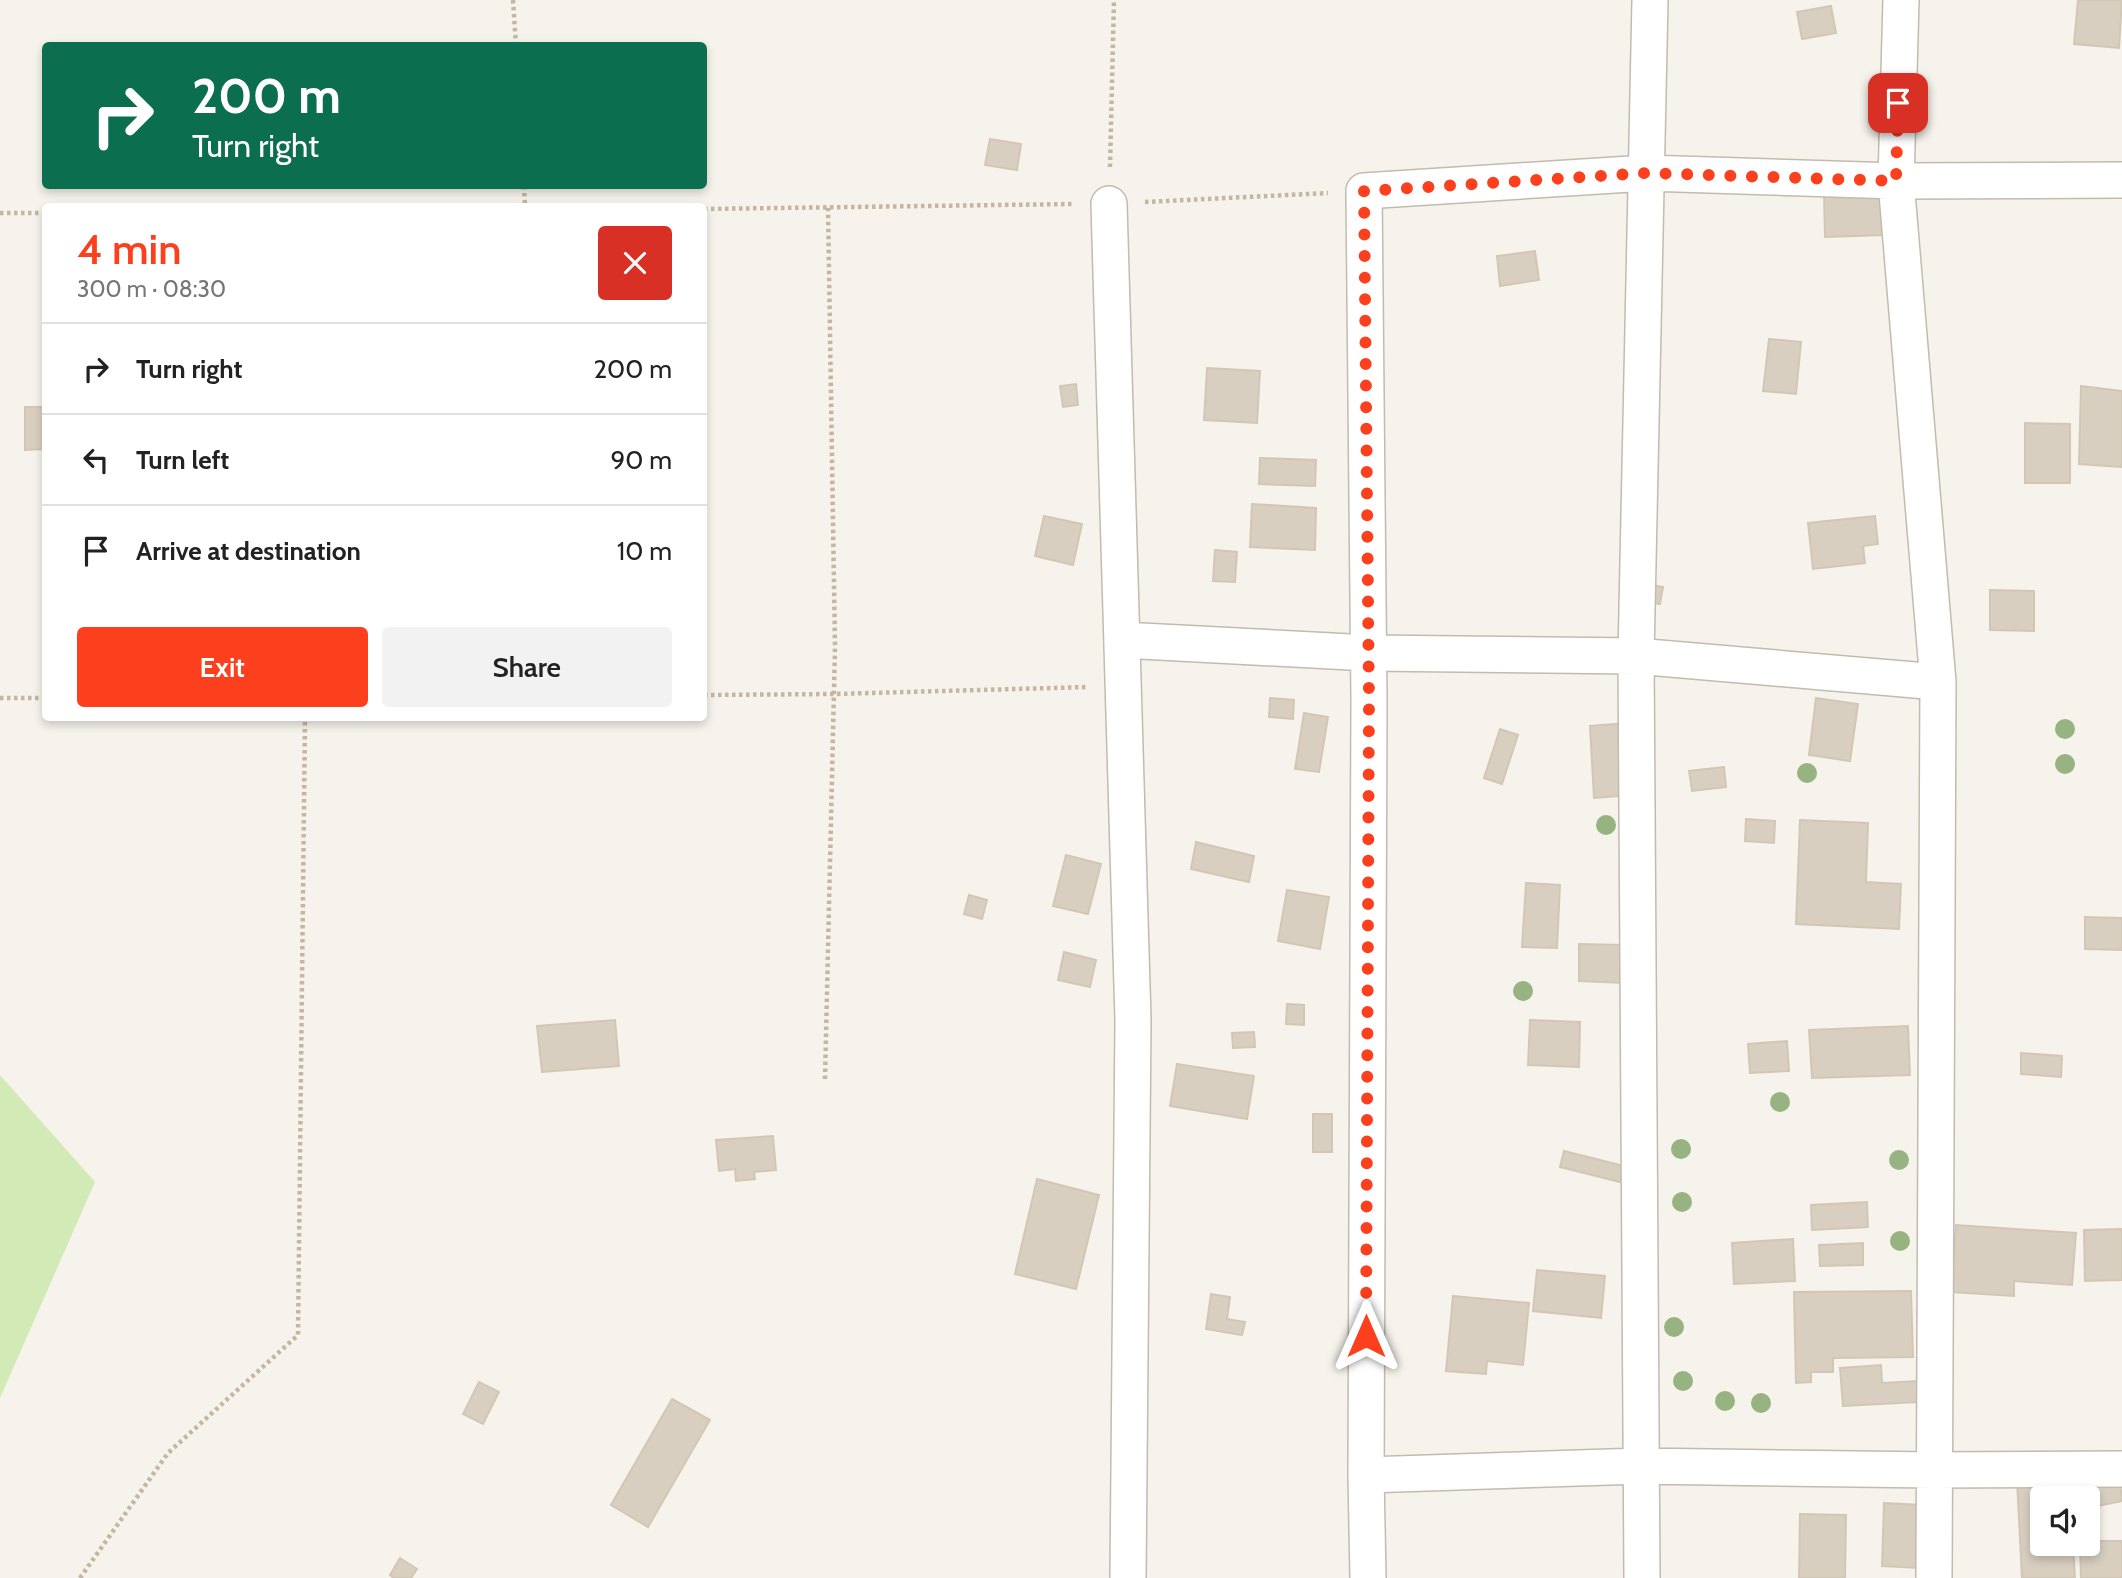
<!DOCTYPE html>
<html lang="en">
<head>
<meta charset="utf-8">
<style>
	body { margin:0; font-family:Cabin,sans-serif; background:#f2f2f2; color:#222; height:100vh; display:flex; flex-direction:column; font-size:26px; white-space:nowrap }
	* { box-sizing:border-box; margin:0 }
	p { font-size:23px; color:#767676 }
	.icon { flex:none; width:38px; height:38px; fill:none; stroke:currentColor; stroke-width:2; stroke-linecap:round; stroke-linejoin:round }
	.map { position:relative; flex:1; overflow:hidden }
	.panel { position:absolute; left:42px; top:203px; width:665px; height:518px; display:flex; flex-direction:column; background:#fff; border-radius:7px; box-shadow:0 4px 10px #0003 }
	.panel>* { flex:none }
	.banner { position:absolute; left:42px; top:42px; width:665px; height:147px; border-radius:7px; box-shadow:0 4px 10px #0003; background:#0b6e4f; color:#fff; overflow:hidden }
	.fabs { position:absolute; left:2030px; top:1486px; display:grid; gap:14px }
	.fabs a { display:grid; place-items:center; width:70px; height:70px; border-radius:7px; background:#fff; box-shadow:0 4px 10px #0003; font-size:35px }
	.pin { position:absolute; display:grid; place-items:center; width:60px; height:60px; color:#fff; margin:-30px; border-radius:14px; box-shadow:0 4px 10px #0006 }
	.me { position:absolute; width:77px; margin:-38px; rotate:0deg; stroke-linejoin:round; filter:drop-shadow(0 0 5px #0008) }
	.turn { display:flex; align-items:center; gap:24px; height:147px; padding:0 35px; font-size:32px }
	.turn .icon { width:91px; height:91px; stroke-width:2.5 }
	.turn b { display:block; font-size:49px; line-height:60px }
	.round { display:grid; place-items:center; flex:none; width:74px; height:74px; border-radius:7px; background:#f2f2f2 }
	.head { display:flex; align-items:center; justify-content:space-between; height:119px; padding:0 35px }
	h1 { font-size:42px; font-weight:600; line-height:52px; color:#fc3f1d }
	.cta { display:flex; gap:14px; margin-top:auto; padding:14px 35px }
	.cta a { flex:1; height:80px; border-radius:7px; background:#fc3f1d; color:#fff; font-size:28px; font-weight:600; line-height:80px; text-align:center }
	.cta a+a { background:#f2f2f2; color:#222 }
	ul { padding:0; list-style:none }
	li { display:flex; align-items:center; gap:21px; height:91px; padding:0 35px; border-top:2px solid #e0e0e0 }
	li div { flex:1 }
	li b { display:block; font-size:26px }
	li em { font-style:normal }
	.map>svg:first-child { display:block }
</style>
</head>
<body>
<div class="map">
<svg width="2122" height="1578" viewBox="0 0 2122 1578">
	<rect width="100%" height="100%" fill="#f6f3ec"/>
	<path fill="#d2eab5" d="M0 1075 95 1182 0 1398Z"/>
	<path fill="#d8cfc1" stroke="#d3c7b4" stroke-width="2" d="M2078 0H2122L2119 48 2074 44Z
		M1831 6 1836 33 1802 39 1797 12Z
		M990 139 1021 144 1017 170 985 165Z
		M1884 193 1886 235 1825 237 1824 194Z
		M1535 251 1539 280 1500 286 1497 256Z
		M1769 339 1801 342 1796 394 1763 391Z
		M1207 368 1260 371 1257 423 1204 420Z
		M1076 384 1078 405 1063 407 1060 386Z
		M2081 386 2122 391V467L2079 464Z
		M25 407H46V449L25 450Z
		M2025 423 2070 424V483H2025Z
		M1260 458 1316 460 1315 486 1259 484Z
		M1252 504 1316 508 1315 550 1250 547Z
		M1044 516 1082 524 1073 565 1035 556Z
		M1875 516 1878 544 1863 546 1865 563 1813 569 1808 523Z
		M1215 550 1237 552 1235 582 1213 581Z
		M1631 581 1663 587 1660 604 1627 598Z
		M1990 590 2034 591V631L1990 630Z
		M1270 698 1294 700 1293 719 1269 717Z
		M1816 698 1858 704 1850 761 1809 755Z
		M1304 713 1328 717 1319 772 1295 769Z
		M1627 723 1632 795 1594 798 1590 726Z
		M1500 729 1518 735 1502 784 1484 778Z
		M1724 767 1726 787 1692 791 1689 771Z
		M1746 819 1775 821 1774 843 1745 841Z
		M1800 820 1868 823 1866 882 1901 884 1899 929 1796 924Z
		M1196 842 1254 856 1249 882 1191 869Z
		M1066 855 1101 864 1088 914 1053 906Z
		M1526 883 1560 885 1557 948 1522 947Z
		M1287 890 1329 897 1320 949 1278 941Z
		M969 895 987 900 982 919 964 914Z
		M2085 917 2122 918V950L2085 949Z
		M1579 944 1624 945V983L1579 981Z
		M1064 952 1096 960 1090 987 1058 980Z
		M1287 1004 1304 1005V1025L1286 1024Z
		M615 1020 619 1066 542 1072 537 1026Z
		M1530 1020 1580 1022 1579 1067 1528 1065Z
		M1908 1026 1910 1075 1812 1078 1809 1030Z
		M1254 1032 1255 1047 1233 1048 1232 1033Z
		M1787 1041 1789 1071 1750 1073 1748 1044Z
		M2021 1053 2062 1056 2061 1077 2021 1074Z
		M1177 1064 1254 1076 1247 1119 1170 1106Z
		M1313 1114H1332V1152H1313Z
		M773 1136 776 1170 754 1172 755 1179 736 1181 735 1169 719 1171 716 1140Z
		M1564 1151 1624 1166 1620 1182 1560 1167Z
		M1037 1179 1099 1195 1076 1289 1015 1274Z
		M1867 1202 1868 1227 1812 1230 1811 1205Z
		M1956 1225 2076 1233 2072 1285 2014 1281V1296L1951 1292Z
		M2122 1229V1280L2085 1281 2084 1230Z
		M1793 1239 1795 1281 1734 1284 1732 1243Z
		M1863 1243V1265L1820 1266 1819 1245Z
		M1537 1270 1605 1276 1601 1318 1533 1311Z
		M1911 1291 1913 1357 1833 1358V1372H1811V1382L1796 1383 1794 1292Z
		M1211 1294 1230 1297 1227 1319 1245 1322 1242 1335 1206 1329Z
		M1453 1296 1529 1303 1523 1365 1487 1361 1486 1374 1446 1371Z
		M1881 1365 1882 1383 1917 1381 1918 1402 1843 1406 1840 1368Z
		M479 1382 499 1392 483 1424 463 1414Z
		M672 1399 710 1420 648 1527 611 1505Z
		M2119 1474 2122 1501 2088 1508V1498H2081L2078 1483Z
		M2069 1478 2070 1498H2042V1544H2073L2075 1578H2022L2017 1481Z
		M1884 1503 1922 1505 1920 1568 1882 1566Z
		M1800 1514 1846 1515 1845 1578H1799Z
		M2088 1541H2122V1578H2081L2080 1544H2088Z
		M400 1558 417 1569 411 1578H394L390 1575Z"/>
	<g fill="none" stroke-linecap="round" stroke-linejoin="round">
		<g stroke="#c2bbae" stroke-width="38">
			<path id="street" d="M1901 0 1896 181 1938 682 1934 1578
				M1109 204 1133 1020 1128 1578
				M1122 640 1369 653 1636 656 1938 682
				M1366 1475 1640 1466 1933 1470 2122 1469
				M1368 1578 1366 1475 1369 701 1364 191 1646 173 1896 181 2122 180
				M1642 1578 1636 656 1650 0"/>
		</g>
		<path stroke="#c4b79f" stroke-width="4.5" stroke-dasharray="3.5 3.5" stroke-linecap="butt" d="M513 0 516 46
			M1110 167 1114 0
			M524 186 525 206
			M1145 202 1328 193
			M704 209 1073 204
			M0 213H46
			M704 695 834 694 1088 687
			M0 698H46
			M825 1079 835 647 828 207
			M80 1578 168 1453 298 1335 305 718"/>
		<use href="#street" stroke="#fff" stroke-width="35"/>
	</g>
	<g fill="#97b381">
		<circle cx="2065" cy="729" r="10"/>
		<circle cx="2065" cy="764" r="10"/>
		<circle cx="1807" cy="773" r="10"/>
		<circle cx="1606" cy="825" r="10"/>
		<circle cx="1523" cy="991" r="10"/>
		<circle cx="1780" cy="1102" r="10"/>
		<circle cx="1681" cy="1149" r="10"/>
		<circle cx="1899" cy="1160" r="10"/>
		<circle cx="1682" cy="1202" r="10"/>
		<circle cx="1900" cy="1241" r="10"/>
		<circle cx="1674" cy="1327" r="10"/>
		<circle cx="1683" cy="1381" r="10"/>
		<circle cx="1725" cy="1401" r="10"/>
		<circle cx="1761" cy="1403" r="10"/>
	</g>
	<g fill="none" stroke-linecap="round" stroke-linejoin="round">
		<path stroke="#fc3f1d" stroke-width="12" stroke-dasharray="0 21.6" d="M1366 1336 1369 701 1364 191 1646 173 1896 181 1898 103"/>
	</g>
</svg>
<div class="fabs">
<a><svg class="icon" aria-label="sound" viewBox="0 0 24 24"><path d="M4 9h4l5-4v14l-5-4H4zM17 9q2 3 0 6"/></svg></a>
</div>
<div class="pin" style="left:1898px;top:103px;background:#d93025"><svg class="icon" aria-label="arrive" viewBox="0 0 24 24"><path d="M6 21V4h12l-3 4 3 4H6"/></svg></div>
<svg class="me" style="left:1366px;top:1336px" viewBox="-20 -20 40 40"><path d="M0-17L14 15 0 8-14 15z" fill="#fc3f1d" stroke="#fff" stroke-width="4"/></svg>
<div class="banner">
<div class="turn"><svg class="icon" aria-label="right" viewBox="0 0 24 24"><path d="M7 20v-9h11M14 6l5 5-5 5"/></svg><div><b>200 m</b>Turn right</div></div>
</div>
<section class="panel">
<div class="head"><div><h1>4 min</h1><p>300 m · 08:30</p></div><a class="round" style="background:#d93025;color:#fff"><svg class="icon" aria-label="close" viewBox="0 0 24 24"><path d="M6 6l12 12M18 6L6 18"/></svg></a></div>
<ul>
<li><svg class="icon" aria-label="right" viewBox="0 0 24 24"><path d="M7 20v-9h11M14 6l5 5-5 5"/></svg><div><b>Turn right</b></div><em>200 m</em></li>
<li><svg class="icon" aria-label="left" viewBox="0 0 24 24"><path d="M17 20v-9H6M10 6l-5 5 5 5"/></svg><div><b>Turn left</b></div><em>90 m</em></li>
<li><svg class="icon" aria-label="arrive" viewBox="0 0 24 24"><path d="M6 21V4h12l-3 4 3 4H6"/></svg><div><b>Arrive at destination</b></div><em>10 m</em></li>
</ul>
<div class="cta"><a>Exit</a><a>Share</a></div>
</section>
</div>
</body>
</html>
